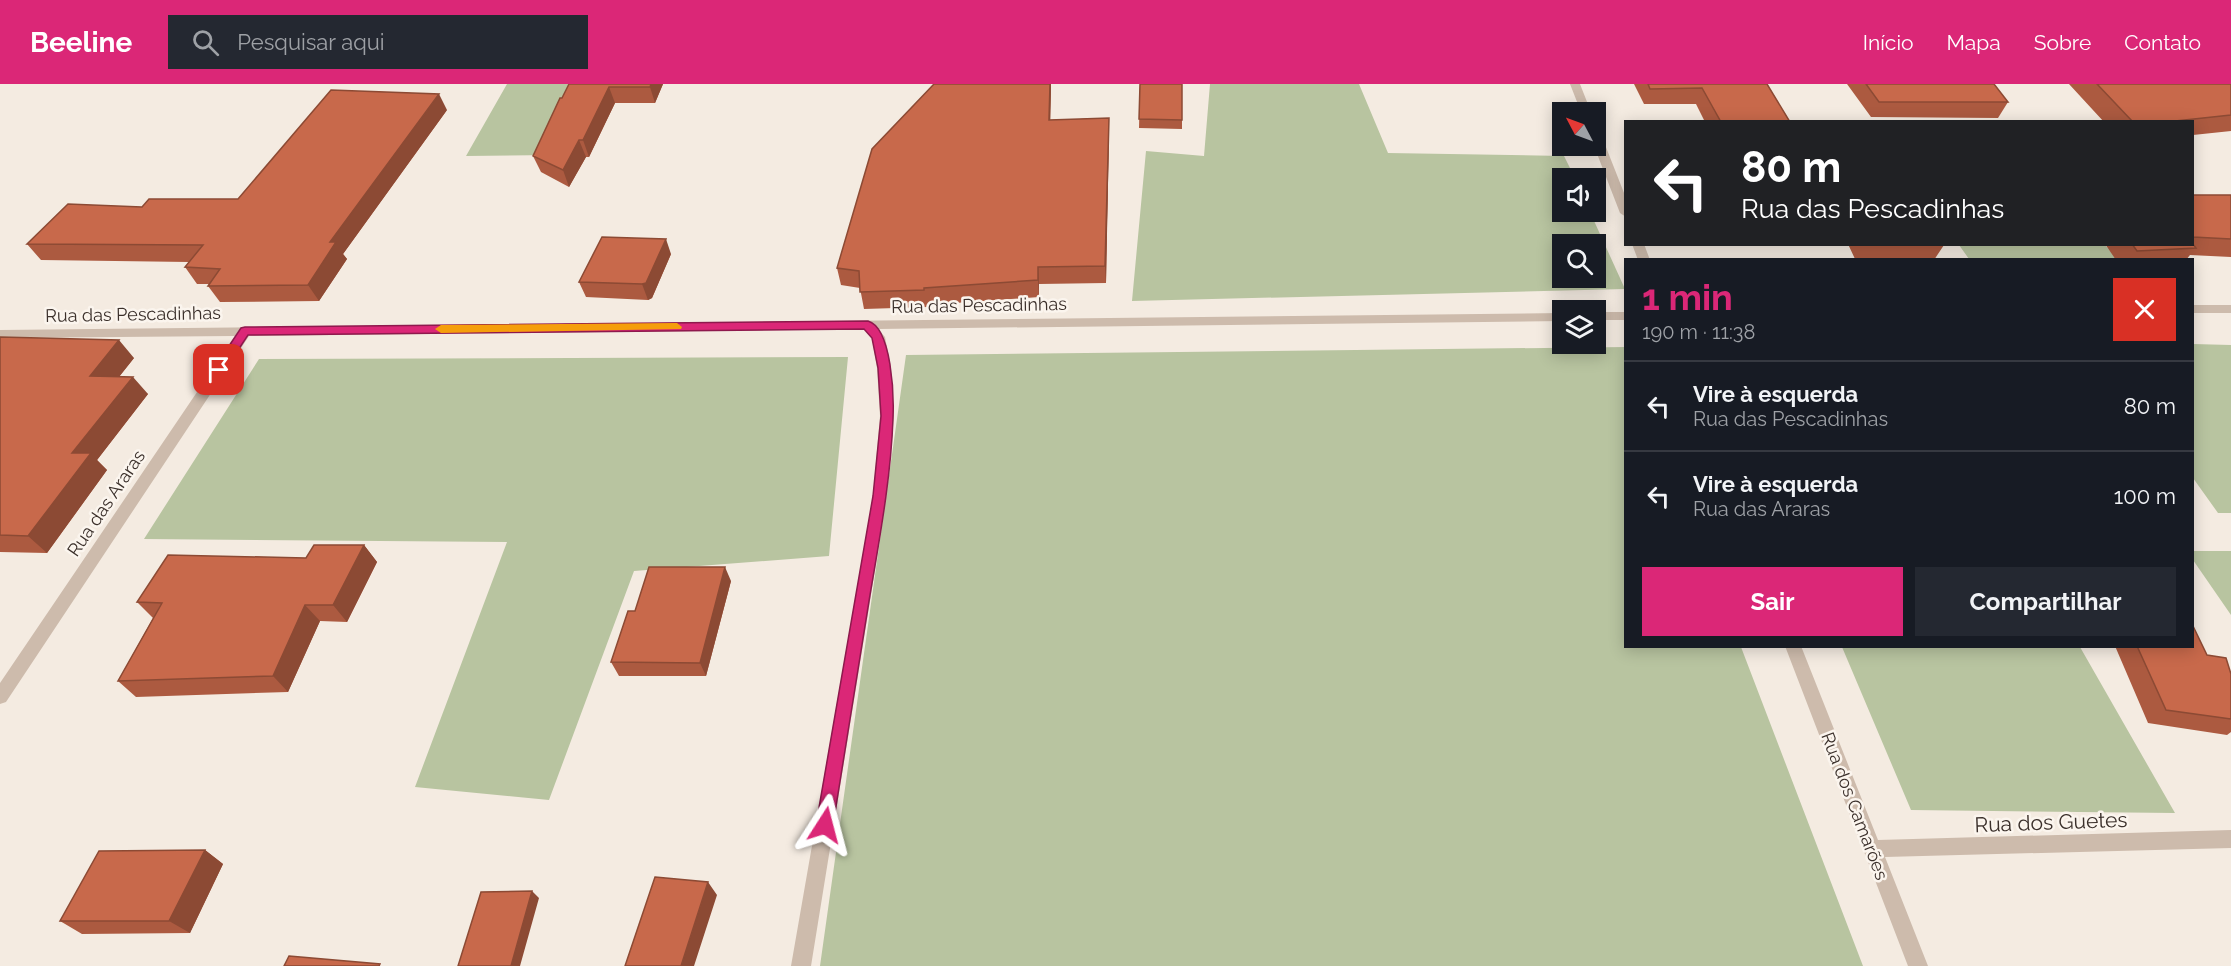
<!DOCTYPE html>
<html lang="pt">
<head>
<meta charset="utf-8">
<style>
	body { margin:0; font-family:Raleway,sans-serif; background:#242831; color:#f1f3f6; height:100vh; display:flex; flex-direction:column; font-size:22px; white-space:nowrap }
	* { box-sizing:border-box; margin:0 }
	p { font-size:20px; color:#9ea1a6 }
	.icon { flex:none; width:33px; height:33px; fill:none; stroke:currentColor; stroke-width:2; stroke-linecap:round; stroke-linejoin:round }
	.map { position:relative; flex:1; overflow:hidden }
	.sheet { position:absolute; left:1624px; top:174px; width:570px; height:390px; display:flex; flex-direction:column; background:#171b24; border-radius:0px; box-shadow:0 3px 15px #0003 }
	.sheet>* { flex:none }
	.banner { position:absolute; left:1624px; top:36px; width:570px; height:126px; border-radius:0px; box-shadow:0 3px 15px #0003; background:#202124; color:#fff; overflow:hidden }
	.needle { width:39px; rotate:311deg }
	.tools { position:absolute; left:1552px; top:18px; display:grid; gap:12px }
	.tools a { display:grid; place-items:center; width:54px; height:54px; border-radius:0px; background:#171b24; box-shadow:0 3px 15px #0003; font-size:30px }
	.pin { position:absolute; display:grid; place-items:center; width:51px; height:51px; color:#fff; margin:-26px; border-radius:12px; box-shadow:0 3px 9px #0006 }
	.me { position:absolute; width:66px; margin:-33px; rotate:9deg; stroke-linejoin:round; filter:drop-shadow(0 0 4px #0008) }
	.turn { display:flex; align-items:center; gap:21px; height:126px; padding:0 18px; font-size:27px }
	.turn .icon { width:78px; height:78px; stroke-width:2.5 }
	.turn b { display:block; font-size:42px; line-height:51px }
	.round { display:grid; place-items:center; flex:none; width:63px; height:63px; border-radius:0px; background:#242831 }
	.overview { display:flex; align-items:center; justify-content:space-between; height:102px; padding:0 18px }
	h1 { font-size:36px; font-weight:700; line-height:45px; color:#db2777 }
	.primary-button { display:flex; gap:12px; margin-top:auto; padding:12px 18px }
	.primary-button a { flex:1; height:69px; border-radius:0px; background:#db2777; color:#fff; font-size:24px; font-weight:700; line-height:69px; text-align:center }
	.primary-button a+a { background:#242831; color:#f1f3f6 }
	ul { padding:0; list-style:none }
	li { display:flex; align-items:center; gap:18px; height:90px; padding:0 18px; border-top:2px solid #363941 }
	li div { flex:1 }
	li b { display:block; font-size:22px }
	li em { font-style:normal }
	header { display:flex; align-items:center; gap:36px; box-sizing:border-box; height:84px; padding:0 30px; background:#db2777; color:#fff }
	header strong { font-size:28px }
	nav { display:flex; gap:33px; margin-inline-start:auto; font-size:21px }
	.search { width:420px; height:54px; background:#242831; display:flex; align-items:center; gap:15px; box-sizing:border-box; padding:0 21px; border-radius:0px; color:#9ea1a6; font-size:22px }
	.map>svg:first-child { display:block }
</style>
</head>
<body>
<header>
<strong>Beeline</strong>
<div class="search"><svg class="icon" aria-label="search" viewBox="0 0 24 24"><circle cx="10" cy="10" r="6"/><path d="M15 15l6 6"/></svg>Pesquisar aqui</div>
<nav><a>Início</a><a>Mapa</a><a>Sobre</a><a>Contato</a></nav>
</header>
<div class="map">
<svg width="2231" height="882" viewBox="0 0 2231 882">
	<rect width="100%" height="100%" fill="#f4ebe1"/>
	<path fill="#b8c4a0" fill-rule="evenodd" d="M507 0H587L552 71 466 72Z
		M1210 0H1359L1388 69 1564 72 1575 94H1563V128H1590L1625 205 1132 217 1146 67 1204 72ZM1596 160V194H1563V160Z
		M1959 161H2105L2117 175H1969Z
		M2193 260 2231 261V429H2218L2193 394Z
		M1626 263V562L1741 563 1863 882H820L906 271Z
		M848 273 829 472 634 487 549 716 415 703 507 458 144 455 259 275Z
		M2193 467H2231V531L2193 476Z
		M1842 563H2080L2175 729 1911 726Z"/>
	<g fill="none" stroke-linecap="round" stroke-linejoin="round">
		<path fill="#cdbbac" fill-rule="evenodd" d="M1570 0H1580L1591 28H1581Z
			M1596 50 1602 53 1626 114V133L1620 129 1594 62H1596Z
			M1632 160H1644L1650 176H1638Z
			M2193 221H2231V229H2193Z
			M1596 228H1626V236H1596Z
			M1563 229V237L878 245 885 253 891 284 894 332 887 412 811 882H791L873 412 880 332 877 284 872 254 864 245 249 252 6 618 0 620V599L235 252 0 254V246Z
			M1785 562H1801L1878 756 2231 746V764L1885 773 1928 882H1908Z"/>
	</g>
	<path fill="#ac5a40" d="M569 0H663L655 19H615L589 73H586L569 103 541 88 533 72Z
		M934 0H1051L1050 36 1109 34 1106 199 1039 200V213L927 221V223L864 225 860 204 841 201 837 184Z
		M1140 0 1182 36V45L1139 44Z
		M1634 0H1767L1790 38H1705L1696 20H1644Z
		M1847 0H1994L2008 18 1998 34 1871 33Z
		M2069 0H2231V47L2193 51V38H2104Z
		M447 26 343 170 347 175 319 217 220 218 208 202 209 200H197L185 183 189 178 41 176 27 160 142 123 238 115Z
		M2193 111H2231V173L2190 171 2186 176H2116L2105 160H2193Z
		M1848 160H1944V161L1934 176H1883L1855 175Z
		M671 170 652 214 648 216 586 213 579 198Z
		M0 253 134 274 119 293 148 310 97 376 107 386 47 469 0 468Z
		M364 461 377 478 347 538 320 537 288 608 136 613 118 597 153 534 137 518 306 474Z
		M731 497 706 592H619L611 578 635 527Z
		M2115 562H2193L2207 571 2231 590V648L2227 651 2148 639Z
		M205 766 223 780 190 849 82 850 60 837Z"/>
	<path fill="#8c4a34" d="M651 0H663L655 19 650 3Z
		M1050 0H1051L1050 53 1049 36Z
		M609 3 615 19 589 73 583 56Z
		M439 10 447 26 343 170 347 175 319 217 308 201 330 158Z
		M1109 34V51L1106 199 1105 182Z
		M579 56 586 73 569 103 563 86Z
		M666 155 671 170 652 214 648 216 642 200Z
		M1038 183 1039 200V213L1038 196Z
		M119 256 134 274 106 309 90 292Z
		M133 293 148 310 97 376 107 386 47 469 28 452 72 369Z
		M364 461 377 478 347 538 333 521Z
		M725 483 731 497 706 592 700 579Z
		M305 521 320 537 288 608 273 592Z
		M205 766 223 780 190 849 169 837Z
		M708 798 717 811 694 882H681Z
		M532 807 539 814 520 882H511Z"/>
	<path fill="#c8694b" stroke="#8c4a34" stroke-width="1.5" d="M569 0H651L650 3H609L583 56H579L563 86 533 72 560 14H562Z
		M934 0H1050L1049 36 1109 34 1105 182 1038 183V196L924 204V206L860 208 859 187 837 184 872 65Z
		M1140 0H1182V36L1139 35Z
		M1648 0H1767L1790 38H1721L1702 4 1650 5Z
		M1866 0H1994L2008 18H1879Z
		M2097 0H2231V31L2166 38H2133Z
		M331 6 439 10 330 158H336L308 201 208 202 220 185 185 183 203 161 27 160 68 120 142 123 149 115H238Z
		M2193 111H2231V155L2193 153Z
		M602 153 666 155 646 199 642 200 579 198Z
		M2132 160H2193L2196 164 2137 167Z
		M0 253 119 256 90 292 133 293 72 369H91L28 452 0 451Z
		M314 461H364L333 521H305L273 592 118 597 162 519 137 518 168 471 306 474Z
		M649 483H725L700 579 611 578 628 527H635Z
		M2193 542 2207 571 2226 574 2231 590V635L2166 626 2137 562H2193Z
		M205 766 169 837H60L99 767Z
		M655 793 708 798 681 882H625Z
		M532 807 511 882H458L481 808Z
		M289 872 380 880 379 882H284Z"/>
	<path fill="#db2777" stroke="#8e194d" stroke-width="1.5" d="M868 237C892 244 894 312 893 334 891 393 880 452 870 511 858 588 845 664 833 741L830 747 825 749 819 747 816 741 873 412 881 332 878 284 872 254 864 245 248 251 223 289H215L213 286 241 244 245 243Z"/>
	<path fill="#f59e0b" d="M677 239 682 243 681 245 441 249 435 245 441 241Z"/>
	<g text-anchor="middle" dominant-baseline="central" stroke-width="5" stroke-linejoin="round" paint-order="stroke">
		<g font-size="18" fill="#3b302b" stroke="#fbf5ee">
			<text transform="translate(979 221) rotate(-1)">Rua das Pescadinhas</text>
			<text transform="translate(133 230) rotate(-1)">Rua das Pescadinhas</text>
			<text transform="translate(106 419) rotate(-56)">Rua das Araras</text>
			<text transform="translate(1855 722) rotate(69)">Rua dos Camarões</text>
		</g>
		<g font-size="21" fill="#3b302b" stroke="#fbf5ee">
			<text transform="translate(2051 738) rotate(-2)">Rua dos Guetes</text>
		</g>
	</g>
</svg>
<div class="tools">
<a><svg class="needle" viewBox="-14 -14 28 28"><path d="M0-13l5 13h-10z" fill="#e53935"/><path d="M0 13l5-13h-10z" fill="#9ea1a6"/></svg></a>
<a><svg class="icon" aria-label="sound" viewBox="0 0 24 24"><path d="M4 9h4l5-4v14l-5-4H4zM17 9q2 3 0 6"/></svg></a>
<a><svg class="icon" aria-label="search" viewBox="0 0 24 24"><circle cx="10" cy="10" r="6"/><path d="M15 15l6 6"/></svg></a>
<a><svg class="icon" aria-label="layers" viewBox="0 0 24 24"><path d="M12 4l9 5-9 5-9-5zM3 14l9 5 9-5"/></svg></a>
</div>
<div class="pin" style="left:219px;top:286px;background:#d93025"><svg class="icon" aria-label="arrive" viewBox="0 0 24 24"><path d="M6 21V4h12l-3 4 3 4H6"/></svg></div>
<svg class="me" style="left:825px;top:741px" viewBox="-20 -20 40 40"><path d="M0-17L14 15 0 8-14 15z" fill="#db2777" stroke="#fff" stroke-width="4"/></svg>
<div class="banner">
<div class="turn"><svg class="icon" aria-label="left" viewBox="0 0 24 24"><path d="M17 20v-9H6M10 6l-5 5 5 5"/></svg><div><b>80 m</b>Rua das Pescadinhas</div></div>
</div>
<section class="sheet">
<div class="overview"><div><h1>1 min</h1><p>190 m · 11:38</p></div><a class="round" style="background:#d93025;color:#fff"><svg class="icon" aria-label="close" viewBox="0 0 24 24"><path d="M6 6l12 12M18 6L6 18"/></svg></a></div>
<ul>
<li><svg class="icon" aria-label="left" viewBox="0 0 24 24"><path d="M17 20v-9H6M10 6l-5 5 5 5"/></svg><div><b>Vire à esquerda</b><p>Rua das Pescadinhas</p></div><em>80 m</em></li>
<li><svg class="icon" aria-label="left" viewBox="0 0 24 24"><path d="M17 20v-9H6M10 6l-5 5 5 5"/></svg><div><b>Vire à esquerda</b><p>Rua das Araras</p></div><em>100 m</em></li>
</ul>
<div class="primary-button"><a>Sair</a><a>Compartilhar</a></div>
</section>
</div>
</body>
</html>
